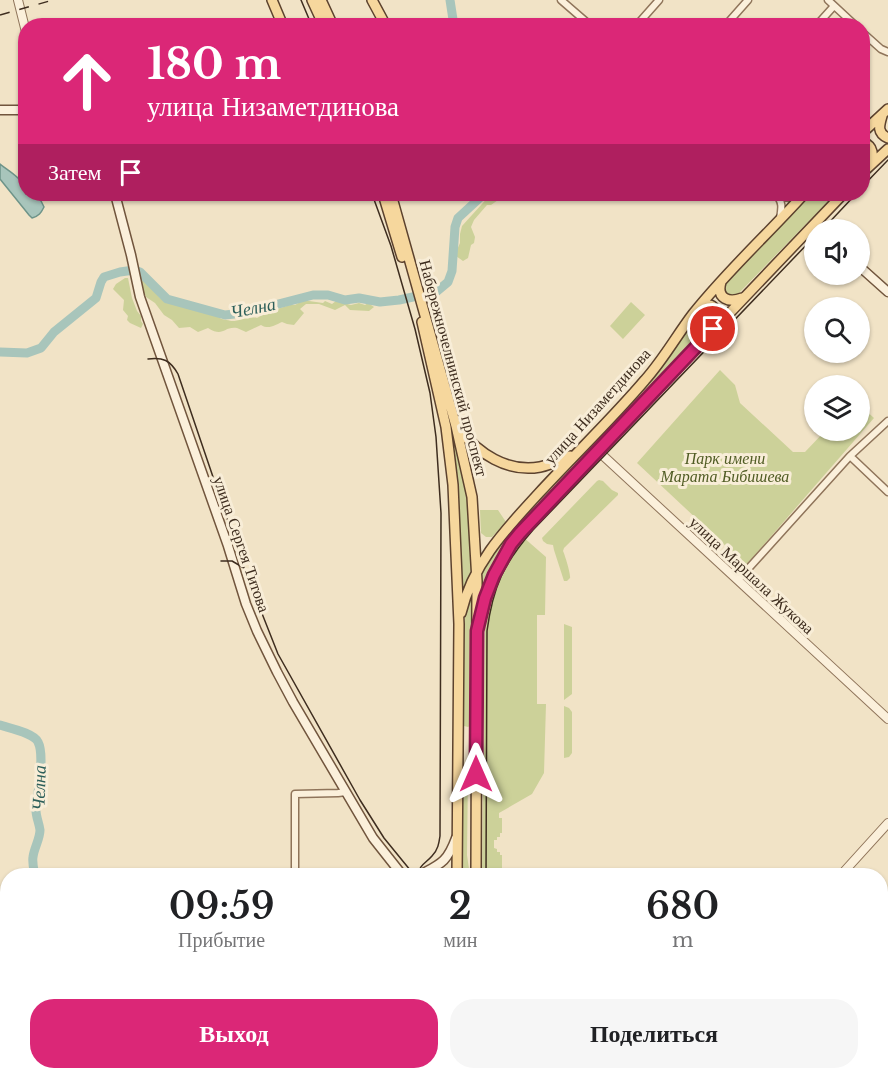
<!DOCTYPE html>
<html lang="ru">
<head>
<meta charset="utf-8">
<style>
	body { margin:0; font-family:"Libre Baskerville",serif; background:#f6f6f6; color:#202124; height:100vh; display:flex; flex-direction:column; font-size:22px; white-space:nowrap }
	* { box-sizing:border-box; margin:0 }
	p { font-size:20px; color:#757577 }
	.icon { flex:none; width:33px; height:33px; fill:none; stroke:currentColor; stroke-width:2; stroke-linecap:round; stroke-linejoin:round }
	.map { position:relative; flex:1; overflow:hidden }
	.side { position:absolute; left:0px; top:868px; width:888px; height:212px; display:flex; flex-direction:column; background:#fff; border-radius:24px 24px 0 0; box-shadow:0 2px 4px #0004 }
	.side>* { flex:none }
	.hud { position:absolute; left:18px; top:18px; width:852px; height:183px; border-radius:24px; box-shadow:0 2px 4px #0004; background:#db2777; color:#fff; overflow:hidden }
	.buttons { position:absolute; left:804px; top:219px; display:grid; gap:12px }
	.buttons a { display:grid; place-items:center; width:66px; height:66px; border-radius:50%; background:#fff; box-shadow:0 2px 4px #0004; font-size:30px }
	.pin { position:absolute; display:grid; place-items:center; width:51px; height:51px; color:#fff; margin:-26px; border:3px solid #fff; border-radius:50%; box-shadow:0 2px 6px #0007 }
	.me { position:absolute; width:66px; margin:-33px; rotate:0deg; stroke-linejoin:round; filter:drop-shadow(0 0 4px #0008) }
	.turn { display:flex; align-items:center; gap:21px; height:126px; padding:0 30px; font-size:27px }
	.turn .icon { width:78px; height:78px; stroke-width:2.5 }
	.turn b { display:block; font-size:42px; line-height:51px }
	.then { display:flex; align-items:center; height:57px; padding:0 30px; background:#0003; gap:12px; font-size:22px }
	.eta { display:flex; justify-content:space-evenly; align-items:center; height:102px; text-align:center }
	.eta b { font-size:36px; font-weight:600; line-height:42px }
	.action { display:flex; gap:12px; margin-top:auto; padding:12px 30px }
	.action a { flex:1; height:69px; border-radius:24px; background:#db2777; color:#fff; font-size:24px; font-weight:600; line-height:69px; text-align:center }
	.action a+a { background:#f6f6f6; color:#202124 }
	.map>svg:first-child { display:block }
</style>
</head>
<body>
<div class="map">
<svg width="888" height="1079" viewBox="0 0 888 1079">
	<rect width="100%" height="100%" fill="#f1e3c6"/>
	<path fill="#ccd199" d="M491 194H505L501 198 491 205H487L474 220 471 227 475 237 474 243 471 245 468 258 463 261 456 256 457 250 460 243V234L462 226Z
		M809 194H835L738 294C733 297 728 296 724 292V281Z
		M125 278H128L132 298 137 311 141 316V321L143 324 141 328 130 323 127 320 128 316 123 310 124 300 113 289 116 284Z
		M141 279 157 293 159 297 165 302 197 311 218 315 221 319C222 319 231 321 232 321 241 321 246 315 257 318L268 312 290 305H295L302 301H309L323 303 325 301 332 304 336 301 351 305 359 303 365 305 368 303 374 307 369 311 350 310 345 305 335 310 319 304H306L300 309 304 313 294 325 287 324 282 322C275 325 269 330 261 325L246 332C243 331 240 329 237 328 223 326 224 338 208 328L198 332 190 327 179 328 172 320 164 315 155 303 146 297 138 283Z
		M631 302 645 315 623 339 610 326Z
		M704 308 711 310 713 320 678 362 515 532 498 555 484 587 481 568 503 536 645 386 698 312Z
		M720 370 735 385 740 403 793 452H805L825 431 860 430V405L874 418 746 565 637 463Z
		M452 437H454L469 507 473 568 460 601 459 512Z
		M599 480 603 481 612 490 618 493V495L564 548 563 551C565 555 571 575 570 578 569 579 568 580 567 581H564L554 550 553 545 547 544 543 541 542 538 597 481Z
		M480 510H498L506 522 492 537H486L481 533Z
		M523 537 546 557 545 615H537V704H546L544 773 532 794 499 813V818H502V833H500V837H497V840H494V848L497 849V852H500V855H502V876H482L485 625C490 591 502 564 523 537Z
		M473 586 472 725 468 727 464 726 462 724 465 616Z
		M564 624 572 627V694L564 700Z
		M564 706 569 708 572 712V753L569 757 564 758Z
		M464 768 468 771 467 855 470 876H461L462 770Z"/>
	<path fill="#a8c5bb" stroke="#6e9489" stroke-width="1.5" d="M0 164C10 172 26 180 26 194H31L41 201 44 207C41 213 39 216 32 218L29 215 0 179Z
		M7 932V994L0 999V943L3 941Z
		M0 1022 7 1027 8 1072 21 1073 24 1079H0Z"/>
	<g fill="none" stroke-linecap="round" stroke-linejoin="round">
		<path stroke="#a8c5bb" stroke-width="9" d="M450 0 454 26
			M0 352 27 353 41 348 54 332 96 298 101 282 104 277 120 272 134 270 140 272 167 299 225 315 244 313 313 295H328L345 300 359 298 380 302 399 300 436 292 448 282 452 271 455 227 458 218 484 194
			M0 725C9 728 34 733 38 742 45 755 38 791 36 807 35 815 39 822 40 830 40 839 34 848 33 857 32 863 34 870 35 876"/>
		<g stroke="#8f745a" stroke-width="9">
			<path id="minor" d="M561 0 591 26
				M828 0 856 26
				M636 26 659 0
				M725 26 748 0
				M816 26 834 6
				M862 32 881 49 888 52
				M775 194C783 201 782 208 780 218
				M778 196 790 198 802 195
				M850 456 888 492
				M738 580 850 456 888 421
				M295 876V794L338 793 346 792
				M444 1072 446 1079
				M298 1079V1072
				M504 1079V1072"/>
		</g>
		<g stroke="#8f745a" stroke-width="10">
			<path id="tertiary" d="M18 0 26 32
				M598 451 888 719
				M840 876 888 823"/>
		</g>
		<g stroke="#71553d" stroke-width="11">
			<path id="secondary" d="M0 110H26
				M115 194 131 255 140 297 228 546 246 604 257 631 277 672 293 702 373 838 403 876
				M860 267 888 292
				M418 876C440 864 447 863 456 838"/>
		</g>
		<g stroke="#5c422e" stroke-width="12">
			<path id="primary" d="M272 0 283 26
				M312 0 324 26
				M321 0 333 26
				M372 0 386 26
				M882 116C879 126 877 133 888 138
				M862 133 888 109
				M862 142C874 146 874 155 869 165
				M862 173 888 149
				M383 194 402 257
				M391 194 456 426 472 497 477 581 476 876
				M721 282C716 299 729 303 742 298
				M700 309C715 297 719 314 714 327
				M422 322 446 427 453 485 459 624 457 876
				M459 429C478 453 507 473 540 467 550 465 560 460 570 456
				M461 613C473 563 505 530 539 493 574 455 612 419 645 380 663 360 677 335 693 314 727 271 768 234 804 194
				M481 617C488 586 500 558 520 533L843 194
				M476 1072V1079
				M457 1079V1072"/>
		</g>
		<use href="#minor" stroke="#fbf0db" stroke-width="6"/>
		<use href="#tertiary" stroke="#fbf0db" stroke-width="8"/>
		<use href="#secondary" stroke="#fbf0db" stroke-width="8"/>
		<use href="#primary" stroke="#f6d79d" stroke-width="9"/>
		<path stroke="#3e2d1f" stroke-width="1.5" d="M301 0 312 26
			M862 187 888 160
			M372 194 391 246 415 329 430 393 436 437 441 513 440 836C439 843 438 850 432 856 425 864 420 864 417 876
			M822 230 856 194
			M148 359C163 357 170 360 178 374L244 568 278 654 360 800 384 838 415 876
			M221 561H232L244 568
			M486 876 487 631C493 586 504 563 533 530L814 237
			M484 1079V1072"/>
		<path stroke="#3e2d1f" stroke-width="1.5" stroke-dasharray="10 10" stroke-linecap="butt" d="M0 15 53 0"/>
	</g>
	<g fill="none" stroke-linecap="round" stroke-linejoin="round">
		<g stroke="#8e194d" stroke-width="15">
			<path id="route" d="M476 774 477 631 485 598 494 575 511 544 520 533 713 329"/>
		</g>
		<use href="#route" stroke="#db2777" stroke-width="10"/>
	</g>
	<g text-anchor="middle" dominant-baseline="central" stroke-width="6" stroke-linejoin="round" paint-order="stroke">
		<g font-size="16" fill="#3e2d1f" stroke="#f8edd7">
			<text transform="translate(454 368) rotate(75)">Набережночелнинский проспект</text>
			<text transform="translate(597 406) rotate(-48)">улица Низаметдинова</text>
			<text transform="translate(242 544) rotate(71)">улица Сергея Титова</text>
			<text transform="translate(752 575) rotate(43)">улица Маршала Жукова</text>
		</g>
		<g font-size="16" font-style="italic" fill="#505c24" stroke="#f8edd7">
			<text x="725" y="458">Парк имени<tspan x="725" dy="18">Марата Бибишева</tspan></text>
		</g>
		<g font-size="18" font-style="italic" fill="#2d5f5a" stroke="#f8edd7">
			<text transform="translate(253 308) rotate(-11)">Челна</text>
			<text transform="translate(39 788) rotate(-88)">Челна</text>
		</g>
	</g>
</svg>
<div class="buttons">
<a><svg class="icon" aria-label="sound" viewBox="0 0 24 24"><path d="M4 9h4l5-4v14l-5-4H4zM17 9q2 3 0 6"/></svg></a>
<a><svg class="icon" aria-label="search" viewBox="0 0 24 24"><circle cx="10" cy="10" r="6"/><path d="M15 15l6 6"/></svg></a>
<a><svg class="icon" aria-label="layers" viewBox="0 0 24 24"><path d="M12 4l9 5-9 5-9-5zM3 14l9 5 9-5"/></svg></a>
</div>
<div class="pin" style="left:713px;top:329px;background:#d93025"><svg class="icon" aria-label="arrive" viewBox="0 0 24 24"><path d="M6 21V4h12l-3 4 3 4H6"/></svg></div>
<svg class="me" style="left:476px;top:774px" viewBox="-20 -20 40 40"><path d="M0-17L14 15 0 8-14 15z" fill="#db2777" stroke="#fff" stroke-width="4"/></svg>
<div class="hud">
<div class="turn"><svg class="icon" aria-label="ahead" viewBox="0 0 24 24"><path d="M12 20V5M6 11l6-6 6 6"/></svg><div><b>180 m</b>улица Низаметдинова</div></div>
<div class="then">Затем<svg class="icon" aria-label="arrive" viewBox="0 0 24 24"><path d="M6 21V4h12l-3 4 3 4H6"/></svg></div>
</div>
<section class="side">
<div class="eta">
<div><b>09:59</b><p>Прибытие</p></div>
<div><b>2</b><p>мин</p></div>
<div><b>680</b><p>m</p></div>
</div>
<div class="action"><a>Выход</a><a>Поделиться</a></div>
</section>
</div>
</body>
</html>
